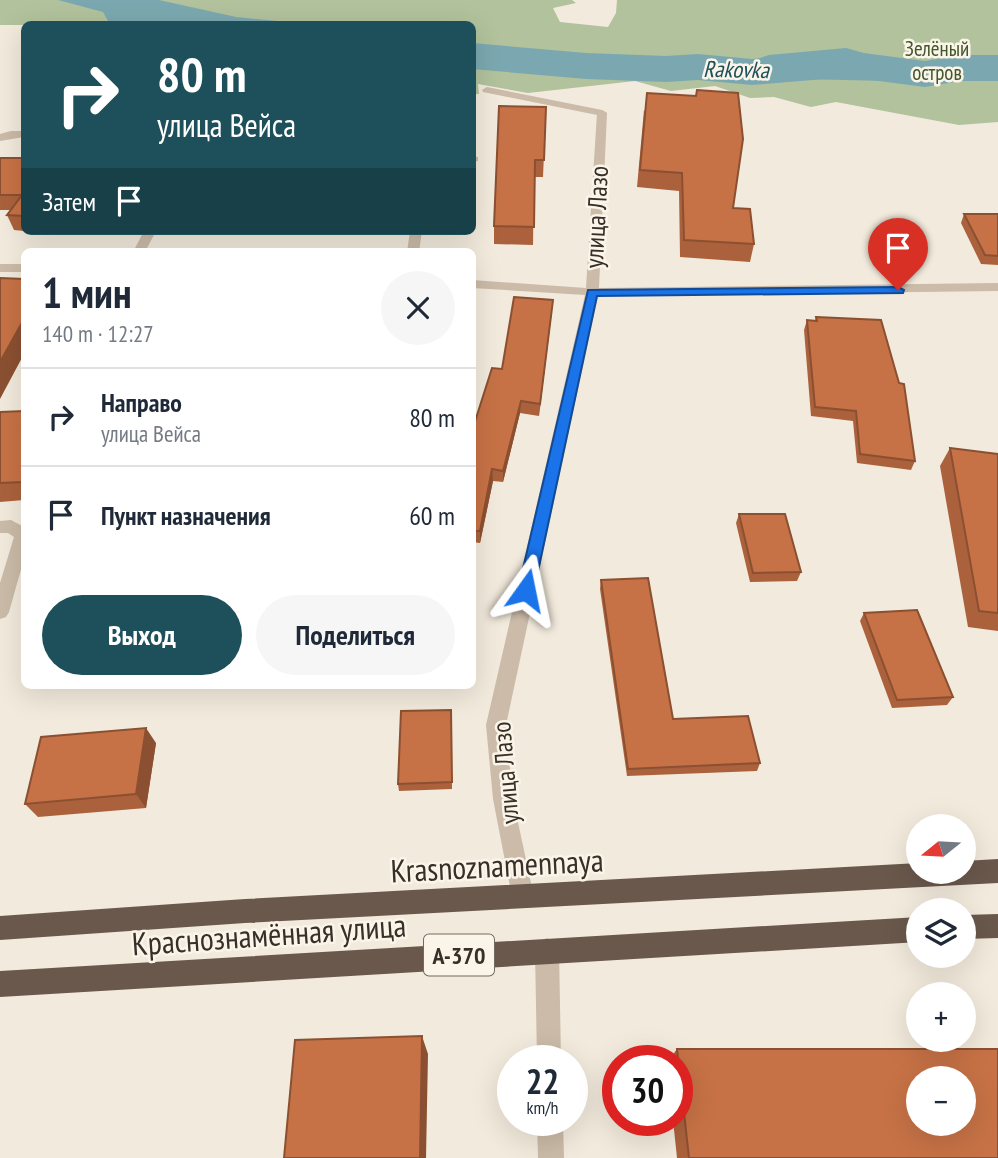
<!DOCTYPE html>
<html lang="ru">
<head>
<meta charset="utf-8">
<style>
	body { margin:0; font-family:"PT Sans Narrow",sans-serif; background:#f6f6f7; color:#1f2937; height:100vh; display:flex; flex-direction:column; font-size:26px; white-space:nowrap }
	* { box-sizing:border-box; margin:0 }
	p { font-size:23px; color:#747a83 }
	.icon { flex:none; width:38px; height:38px; fill:none; stroke:currentColor; stroke-width:2; stroke-linecap:round; stroke-linejoin:round }
	.map { position:relative; flex:1; overflow:hidden }
	.drawer { position:absolute; left:21px; top:248px; width:455px; height:441px; display:flex; flex-direction:column; background:#fff; border-radius:10px; box-shadow:0 7px 28px #0002 }
	.drawer>* { flex:none }
	.guide { position:absolute; left:21px; top:21px; width:455px; height:214px; border-radius:10px; box-shadow:0 7px 28px #0002; background:#1d505a; color:#fff; overflow:hidden }
	.needle { width:46px; rotate:252deg }
	.fabs { position:absolute; left:906px; top:814px; display:grid; gap:14px }
	.fabs a { display:grid; place-items:center; width:70px; height:70px; border-radius:50%; background:#fff; box-shadow:0 7px 28px #0002; font-size:35px }
	.speed { position:absolute; left:497px; top:1045px; display:flex; gap:14px; font-size:35px; font-weight:700; text-align:center }
	.speed>* { display:grid; place-content:center; width:91px; height:91px; border-radius:50%; background:#fff; box-shadow:0 7px 28px #0002; line-height:1 }
	.speed small { font-size:18px; font-weight:400 }
	.speed .limit { border:10px solid #d22; background:#fff; color:#111 }
	.pin { position:absolute; display:grid; place-items:center; width:60px; height:60px; color:#fff; margin:-72px -30px; border-radius:50% 50% 50% 0; rotate:-45deg; box-shadow:0 0 7px #0007 }
	.pin .icon { rotate:45deg }
	.me { position:absolute; width:77px; margin:-38px; rotate:12deg; stroke-linejoin:round; filter:drop-shadow(0 0 5px #0008) }
	.turn { display:flex; align-items:center; gap:24px; height:147px; padding:0 21px; font-size:32px }
	.turn .icon { width:91px; height:91px; stroke-width:2.5 }
	.turn b { display:block; font-size:49px; line-height:60px }
	.then { display:flex; align-items:center; height:66px; padding:0 21px; background:#0003; gap:14px; font-size:26px }
	.round { display:grid; place-items:center; flex:none; width:74px; height:74px; border-radius:37px; background:#f6f6f7 }
	.head { display:flex; align-items:center; justify-content:space-between; height:119px; padding:0 21px }
	h1 { font-size:42px; font-weight:700; line-height:52px }
	.primary-button { display:flex; gap:14px; margin-top:auto; padding:14px 21px }
	.primary-button a { flex:1; height:80px; border-radius:42px; background:#1d505a; color:#fff; font-size:28px; font-weight:700; line-height:80px; text-align:center }
	.primary-button a+a { background:#f6f6f7; color:#1f2937 }
	ul { padding:0; list-style:none }
	li { display:flex; align-items:center; gap:21px; height:98px; padding:0 21px; border-top:2px solid #e0e1e3 }
	li div { flex:1 }
	li b { display:block; font-size:26px }
	li em { font-style:normal }
	.map>svg:first-child { display:block }
</style>
</head>
<body>
<div class="map">
<svg width="998" height="1158" viewBox="0 0 998 1158">
	<rect width="100%" height="100%" fill="#f2eadc"/>
	<path fill="#b1c29c" d="M0 0H572L576 3 553 8 560 22 608 27 616 13 617 0H998V122L959 125 836 102 811 107 774 97 750 98 715 86 671 91 635 81 528 93 478 84 479 94H473L472 24 0 25Z"/>
	<path fill="#7ba8b0" d="M58 0H159L236 17 308 24H117L108 21 103 12Z
		M473 45 610 57 666 69 662 72 600 77 473 63Z
		M846 48 910 66 998 65V73L890 81 747 78 709 75 693 70 706 63 747 69 757 59 769 55Z"/>
	<g fill="none" stroke-linecap="round" stroke-linejoin="round">
		<path fill="#7ba8b0" fill-rule="evenodd" d="M472 43 586 53 666 56 698 54 752 59 848 51 925 61 960 55H998V81H960L925 87 848 77 752 85 698 80 666 82 586 79 472 69Z"/>
		<path fill="#cbbba8" fill-rule="evenodd" d="M487 87 602 110 607 113 602 116 483 92 482 90Z
			M11 131H24V137L0 141V134Z
			M472 156 478 157V161L472 162Z
			M144 231H156L145 252H133Z
			M410 231H422L419 252H407Z
			M11 520 24 527V559L9 612 6 617 0 619V583L14 537 8 533H0V521Z"/>
		<path fill="#cbbba8" fill-rule="evenodd" d="M602 110 607 113 599 288 998 283V291L598 296 506 725 513 799 534 897 531 905 523 908 515 905 512 897 493 799 486 725 585 295 472 288V280L586 288 597 113Z
			M0 264H24V272H0Z"/>
		<path fill="#cbbba8" fill-rule="evenodd" d="M547 938 555 942 559 950 561 1060H537L535 950 539 942Z
			M537 1120H563L564 1158H538Z"/>
		<path fill="#6a584c" fill-rule="evenodd" d="M998 859V883L245 923 0 940V916L245 899 919 863V872H964V861Z
			M998 914V938L964 939V915Z
			M919 917V942L0 997V971Z"/>
	</g>
	<path fill="#ab623c" d="M546 107 543 177H534L533 245 494 244V226Z
		M644 110 733 208 754 244 750 262 680 257 679 191 637 187Z
		M0 158H24V231L14 230 7 215 11 210H0Z
		M964 214H998V265L981 264 961 223Z
		M32 231H88L87 233Z
		M552 311 539 416 520 413 503 482 493 481 480 543 472 542V431Z
		M816 317 915 461 911 470 857 463 853 421 811 416 804 330 807 320 815 321Z
		M24 411V500L0 502V412Z
		M950 448 998 454V631L968 627 940 466Z
		M739 514 801 572 797 581 750 582 736 523Z
		M601 580 673 719 760 763 757 771 627 776 600 589Z
		M864 613 953 697 947 705 892 708 860 621Z
		M451 710 452 789 399 791 398 784Z
		M156 743 146 808 38 817 25 804Z
		M677 1049 998 1158H677L673 1120H677V1060H669Z"/>
	<path fill="#8b5031" d="M553 300 552 311 539 416 540 404Z
		M24 319V354L0 399V362Z
		M521 401 520 413 503 482V471Z
		M492 469 493 481 480 543V531Z
		M146 728 156 743 146 808 136 794Z
		M422 1036 428 1054 426 1158H420Z"/>
	<path fill="#c77246" stroke="#8b5031" stroke-width="2" fill-rule="evenodd" d="M697 90 738 93 743 139 733 208 750 209 754 244 684 240 682 173 640 170 647 93 696 96Z
		M499 106 546 107 544 160H535L534 227 494 226Z
		M0 158H24V216L7 215 22 195H0Z
		M964 214H998V256L985 255Z
		M0 278 24 279V319L0 362Z
		M514 297 553 300 540 404 521 401 503 471 492 469 480 531H472V431L492 368 502 369Z
		M816 317 881 320 899 383 904 384 915 461 860 454 856 411 815 407 807 320 817 321Z
		M24 411V424L22 431H24V482L0 483V412Z
		M950 448 998 454V613L979 611Z
		M739 514H785L801 572 753 573Z
		M24 563V586L22 574Z
		M648 578 673 719 748 716 760 763 628 769 601 580Z
		M917 610 953 697 897 700 864 613Z
		M451 710 452 782 398 784 401 711Z
		M146 728 136 794 25 804 41 737Z
		M422 1036 420 1158H284L295 1040Z
		M677 1049H998V1158H689ZM919 1078H964V1124H919Z"/>
	<path fill="#1a73e8" stroke="#114b97" stroke-width="2" d="M898 287 904 290 903 293 597 296 534 590 532 595H521L518 590 588 290Z"/>
	<g text-anchor="middle" dominant-baseline="central" stroke-width="5" stroke-linejoin="round" paint-order="stroke">
		<g font-size="21" fill="#42562c" stroke="#faf4e9">
			<text x="937" y="48">Зелёный<tspan x="937" dy="24">остров</tspan></text>
		</g>
		<g font-size="23" font-style="italic" fill="#1d505a" stroke="#faf4e9">
			<text transform="translate(736 69) rotate(1)">Rakovka</text>
		</g>
		<rect fill="#faf4e9" stroke="#726a62" stroke-width="2" x="424" y="934.5" width="70" height="41" rx="5"/>
		<g font-size="24" font-weight="bold" fill="#372f28">
			<text x="459" y="955">А-370</text>
		</g>
		<g font-size="26" fill="#372f28" stroke="#faf4e9">
			<text transform="translate(596 217) rotate(-87)">улица Лазо</text>
			<text transform="translate(505 773) rotate(-95)">улица Лазо</text>
		</g>
		<g font-size="32" fill="#372f28" stroke="#faf4e9">
			<text transform="translate(497 865) rotate(-3)">Krasnoznamennaya</text>
			<text transform="translate(269 934) rotate(-4)">Краснознамённая улица</text>
		</g>
	</g>
</svg>
<div class="fabs">
<a><svg class="needle" viewBox="-14 -14 28 28"><path d="M0-13l5 13h-10z" fill="#e53935"/><path d="M0 13l5-13h-10z" fill="#747a83"/></svg></a>
<a><svg class="icon" aria-label="layers" viewBox="0 0 24 24"><path d="M12 4l9 5-9 5-9-5zM3 14l9 5 9-5"/></svg></a>
<a>+</a>
<a>−</a>
</div>
<div class="speed"><div>22<small>km/h</small></div><div class="limit">30</div></div>
<div class="pin" style="left:898px;top:290px;background:#d93025"><svg class="icon" aria-label="arrive" viewBox="0 0 24 24"><path d="M6 21V4h12l-3 4 3 4H6"/></svg></div>
<svg class="me" style="left:526px;top:590px" viewBox="-20 -20 40 40"><path d="M0-17L14 15 0 8-14 15z" fill="#1a73e8" stroke="#fff" stroke-width="4"/></svg>
<div class="guide">
<div class="turn"><svg class="icon" aria-label="right" viewBox="0 0 24 24"><path d="M7 20v-9h11M14 6l5 5-5 5"/></svg><div><b>80 m</b>улица Вейса</div></div>
<div class="then">Затем<svg class="icon" aria-label="arrive" viewBox="0 0 24 24"><path d="M6 21V4h12l-3 4 3 4H6"/></svg></div>
</div>
<section class="drawer">
<div class="head"><div><h1>1 мин</h1><p>140 m · 12:27</p></div><a class="round"><svg class="icon" aria-label="close" viewBox="0 0 24 24"><path d="M6 6l12 12M18 6L6 18"/></svg></a></div>
<ul>
<li><svg class="icon" aria-label="right" viewBox="0 0 24 24"><path d="M7 20v-9h11M14 6l5 5-5 5"/></svg><div><b>Направо</b><p>улица Вейса</p></div><em>80 m</em></li>
<li><svg class="icon" aria-label="arrive" viewBox="0 0 24 24"><path d="M6 21V4h12l-3 4 3 4H6"/></svg><div><b>Пункт назначения</b></div><em>60 m</em></li>
</ul>
<div class="primary-button"><a>Выход</a><a>Поделиться</a></div>
</section>
</div>
</body>
</html>
